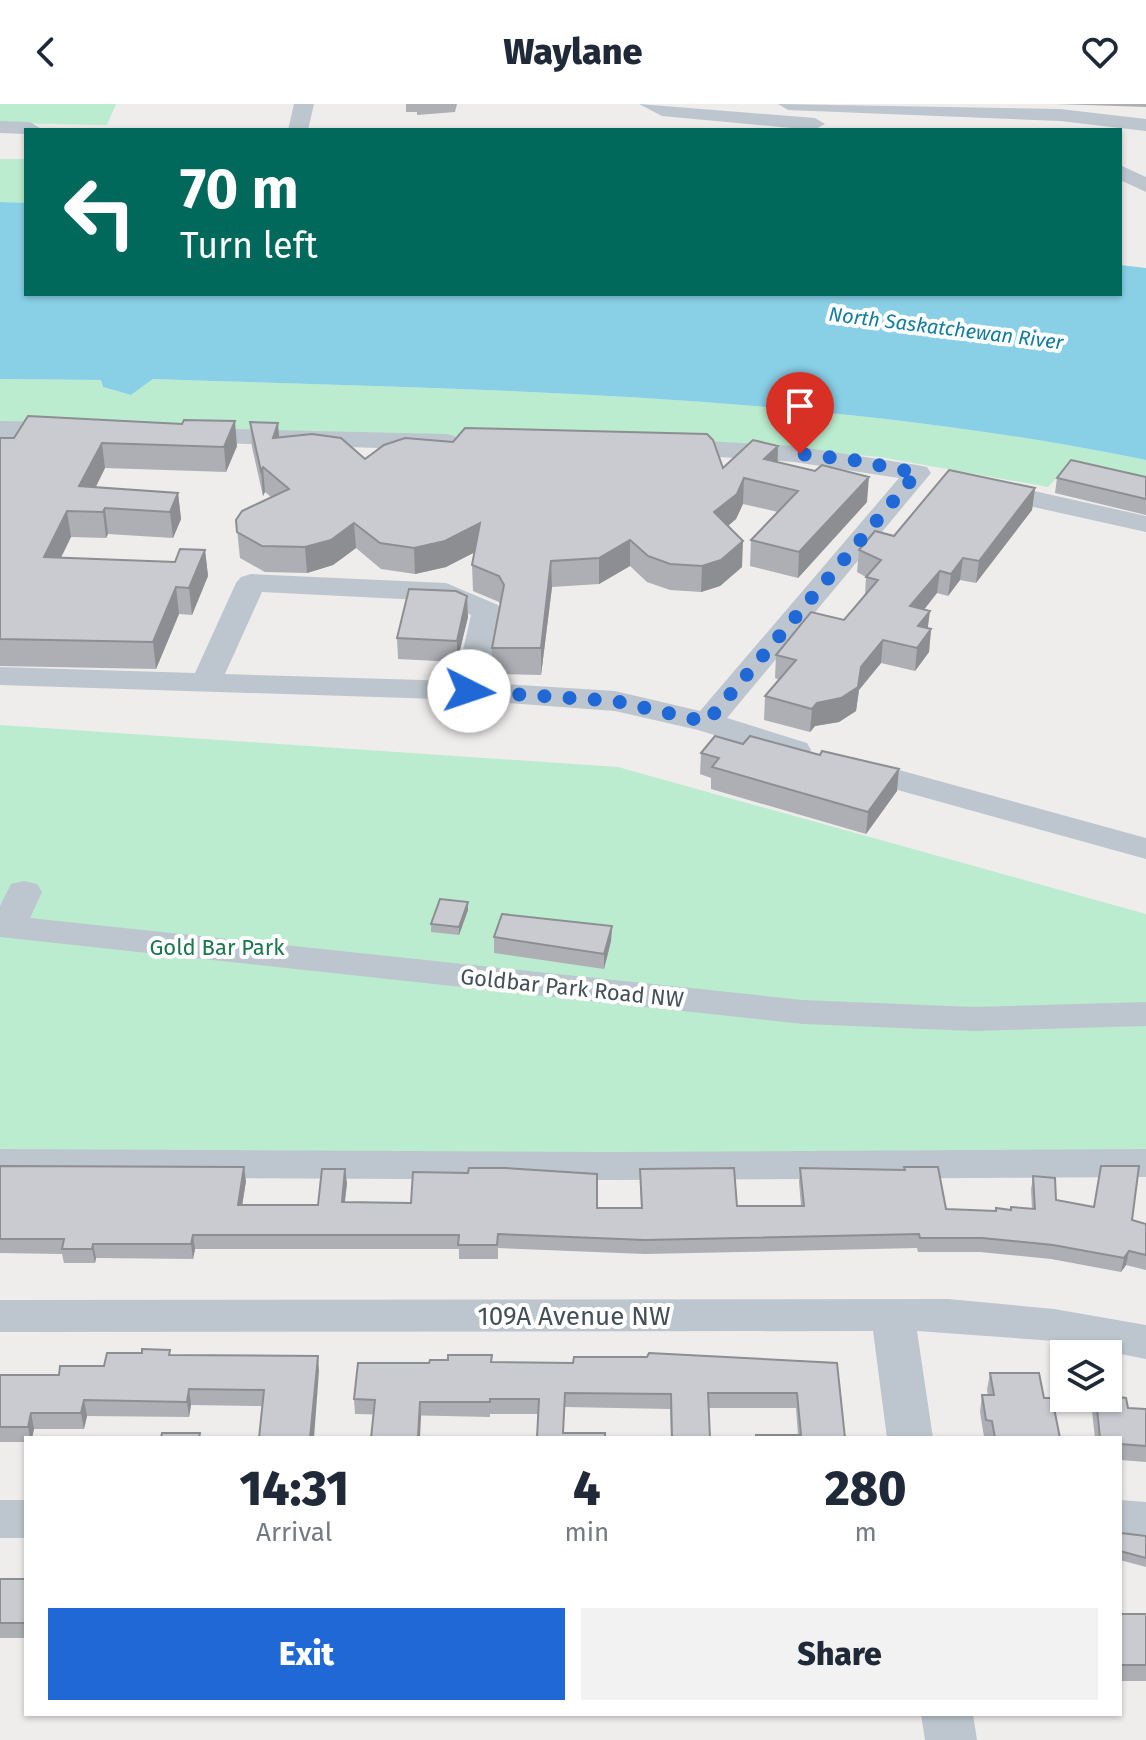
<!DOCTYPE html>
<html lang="en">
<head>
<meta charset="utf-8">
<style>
	body { margin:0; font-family:"Fira Sans",sans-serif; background:#f2f2f3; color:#1f2937; height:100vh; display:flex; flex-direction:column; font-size:30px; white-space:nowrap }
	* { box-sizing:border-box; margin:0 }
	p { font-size:26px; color:#747a83 }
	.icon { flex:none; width:44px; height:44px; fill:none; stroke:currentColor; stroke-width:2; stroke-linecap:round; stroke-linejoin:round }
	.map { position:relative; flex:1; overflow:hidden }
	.sheet { position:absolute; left:24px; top:1332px; width:1098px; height:280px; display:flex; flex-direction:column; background:#fff; border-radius:0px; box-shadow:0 2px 6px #0004 }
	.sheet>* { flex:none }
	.hud { position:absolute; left:24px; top:24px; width:1098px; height:168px; border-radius:0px; box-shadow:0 2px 6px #0004; background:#00695c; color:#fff; overflow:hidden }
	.controls { position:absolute; left:1050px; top:1236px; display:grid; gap:16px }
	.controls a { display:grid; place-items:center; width:72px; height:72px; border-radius:0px; background:#fff; box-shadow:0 2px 6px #0004; font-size:40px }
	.pin { position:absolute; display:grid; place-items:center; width:68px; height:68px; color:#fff; margin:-82px -34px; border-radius:50% 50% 50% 0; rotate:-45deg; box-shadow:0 0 8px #0007 }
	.pin .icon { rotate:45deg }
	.me { position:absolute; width:88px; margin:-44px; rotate:94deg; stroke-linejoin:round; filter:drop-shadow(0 0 6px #0008) }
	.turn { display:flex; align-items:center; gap:28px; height:168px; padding:0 24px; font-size:36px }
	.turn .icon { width:104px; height:104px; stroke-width:2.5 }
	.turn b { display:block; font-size:56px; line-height:68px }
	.eta { display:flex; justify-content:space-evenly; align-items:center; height:136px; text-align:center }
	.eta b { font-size:48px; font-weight:800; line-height:56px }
	.cta { display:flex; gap:16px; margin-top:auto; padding:16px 24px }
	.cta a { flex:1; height:92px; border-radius:0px; background:#2068d5; color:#fff; font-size:32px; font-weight:800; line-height:92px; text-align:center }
	.cta a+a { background:#f2f2f3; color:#1f2937 }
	header { display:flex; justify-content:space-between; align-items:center; height:104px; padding:0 24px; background:#fff; font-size:36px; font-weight:800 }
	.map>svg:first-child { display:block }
</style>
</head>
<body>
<header><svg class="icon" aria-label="back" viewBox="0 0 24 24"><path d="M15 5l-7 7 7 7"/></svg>Waylane<svg class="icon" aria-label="heart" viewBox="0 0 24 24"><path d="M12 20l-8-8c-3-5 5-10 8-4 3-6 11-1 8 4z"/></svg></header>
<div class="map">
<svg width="1146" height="1636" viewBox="0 0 1146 1636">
	<rect width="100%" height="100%" fill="#efecec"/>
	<path fill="#bbeccf" d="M0 0H116L107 21 0 19Z
		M0 55H26V99H0Z
		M0 275 102 276 103 283 131 291 153 275C485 286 819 289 1146 356V388L1060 370 1048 383 880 353 743 341 0 319Z
		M0 621 618 663 1146 810V1052L0 1050Z"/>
	<path fill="#89d0e7" d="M0 98 26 99V190H1120V161L1146 164V356C819 289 485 286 153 275L131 291 103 283 101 276 0 275Z"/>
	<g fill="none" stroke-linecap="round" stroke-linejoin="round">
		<path fill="#bdc6ce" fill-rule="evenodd" d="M294 0H314L308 26H288Z
			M639 0 815 14 825 20 814 26 662 12Z
			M778 0 1060 5 1146 15V27L1060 17 788 6Z
			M0 17 30 18 40 24 26 26V30L0 29Z
			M1120 61 1146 73V88L1120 76Z
			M0 317 66 318 75 320 79 326 75 332 66 334 0 333Z
			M189 324 446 330 455 332 459 338 455 344 446 346 180 338 176 332 180 326Z
			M669 335 794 342 917 361 927 363 931 369 727 614 807 639 811 646 807 653 795 656 698 626 615 607 469 596 0 581V563L195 569 236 479 241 473 251 470 446 479 498 501 502 507 487 579 615 587 700 607 899 374 794 358 660 349 656 343 660 337ZM262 488 441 497 471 511 456 577 225 570Z
			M985 376 1146 412V428L975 390 971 384 975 378Z
			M852 653 1146 734V755L840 670 836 663 840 656Z
			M24 777 37 780 42 788 30 814 803 896 974 903 1146 898V922L974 927 803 920 0 833V802L11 780Z
			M0 1045 610 1048 1146 1045V1073L610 1076 0 1073Z
			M948 1195 1054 1205 1146 1221V1255L1054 1237 917 1227 933 1334H887L873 1227 0 1228V1196Z
			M0 1396H26V1434H0Z
			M1120 1396 1146 1398V1438L1120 1434Z
			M921 1610H973L977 1636H925Z"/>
	</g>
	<path fill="#adafb4" d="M406 0H457L455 8 417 11V8H406Z
		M1055 0H1146V3Z
		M250 318 280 333 365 355 723 364 778 342V359L867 398 798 474 750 462 751 436 778 408 743 400 736 415 728 422 742 463 720 482 701 488 670 486 647 478 630 462 599 480 552 483 541 571 492 570V544L500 500 499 498 473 487 472 461 475 448 446 463 415 470 381 465 356 444 333 461 307 469 265 468 240 454 236 416 271 393 265 388 263 392 252 343Z
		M0 334 237 342 226 368 105 364 96 383 178 389 181 415 173 434 108 430 106 434 71 433 61 454 175 458 205 446 208 472 192 511 179 510 156 565 0 562Z
		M1146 373V411L1055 389 1057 374Z
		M1035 384 1032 406 976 479 960 476 948 492 937 489 924 506 928 525H931L929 548 915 567 881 559 859 586 856 607 839 618 815 622 810 628 764 616 765 592 779 576 775 574 776 551 844 516 865 491 866 473 857 468 859 446 894 432Z
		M468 513 457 558 398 555 397 534Z
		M701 649 897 687 866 730 711 685V674L700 670Z
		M468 798V806L459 831 431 828V820Z
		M612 822 611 837 604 865 494 849V833Z
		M0 1062 246 1077 242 1101H318L347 1079 345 1098 641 1104 640 1065 737 1102H801L799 1078 800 1064 904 1066V1063L946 1105 996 1107 1032 1105 1031 1086 1033 1072 1056 1096 1146 1120V1166L1126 1161 1121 1168 1051 1155 980 1148H918L917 1144 645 1150 498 1144V1155H459V1145H195L193 1155 96 1154 95 1159H64L62 1150 0 1149Z
		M171 1251 319 1267 263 1302 191 1301 189 1313 87 1312 84 1325H34L32 1334H26V1338H0V1271H59Z
		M448 1256 492 1258 573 1259H837L845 1334 798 1331 796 1304H708L710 1334H671L670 1305 565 1303 537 1334 538 1310H490V1313L355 1310 354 1295 429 1259Z
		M990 1269 1044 1294 1060 1334H990L989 1333H984L980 1308 982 1291H988L987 1286Z
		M1095 1294H1108L1128 1304 1146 1305V1358L1120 1356V1334H1095L1092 1307Z
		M1120 1426 1121 1429 1146 1432V1463L1120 1456Z
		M0 1475H26V1534H0Z
		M1120 1510H1146V1577H1120Z"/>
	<path fill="#8d8e92" d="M235 317 237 342 226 368 224 343Z
		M278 319 280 344 273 334Z
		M102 339 105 364 83 408 79 382Z
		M778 342 777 367 762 380 764 355Z
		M263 363 265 388 263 392 261 367Z
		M869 373 867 398 798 474 799 448Z
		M744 374 743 400 736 415 713 434 714 408Z
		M1035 384 1032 406 976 479 979 457Z
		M178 389 181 415 173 434 170 408Z
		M105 404 108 430 106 434 103 408Z
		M67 407 71 433 48 479 44 453Z
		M354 419 356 444 333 461 307 469 305 443Z
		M480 419 481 445 446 463 415 470 414 444Z
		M630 436V462L599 480V454Z
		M743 437 742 463 720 482 701 488 702 462Z
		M205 446 208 472 192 511 189 484Z
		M963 454 960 476 948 492 951 470Z
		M551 457 552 483 541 571V544Z
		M940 467 937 489 908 525 910 502Z
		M176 483 179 510 156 565 153 538Z
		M467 492 468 513 457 558V537Z
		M930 507 927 530 916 545 918 522Z
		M931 525 929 548 915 567 917 544Z
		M883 536 881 559 859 586 856 607 839 618 815 622 810 628 812 605 817 599Z
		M899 665 897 687 866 730 868 708Z
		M468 798V806L459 831V823Z
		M612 822 611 837 604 865V850Z
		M244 1063 246 1077 240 1115 238 1101Z
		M345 1065 347 1079 343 1112 342 1098Z
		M193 1131 195 1145 193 1155 191 1140Z
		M93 1140 96 1154 95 1159 92 1145Z
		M1129 1147 1126 1161 1121 1168 1124 1154Z
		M318 1252 319 1267 314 1334H310Z
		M189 1285 191 1301 189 1313 187 1298Z
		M84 1296 87 1312 84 1325 81 1309Z
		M420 1298 421 1312 420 1334H418Z
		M31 1309 34 1325 32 1334H30L28 1323Z"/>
	<path fill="#c9cbd1" stroke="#8d8e92" stroke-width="2" d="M28 312 182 320 184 316 235 317 224 343 102 339 79 382 178 389 170 408 105 404 103 408 67 407 44 453 175 458 180 445 205 446 189 484 176 483 153 538 0 535V334H14Z
		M250 318 278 319 273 334 312 330 341 334 365 355 384 341 405 334 453 338 465 324 707 330 713 336 723 364 753 336 778 342 764 355 815 367 822 361 869 373 799 448 751 436 798 387 744 374 737 390 714 408 743 437 721 456 702 462 670 460 648 452 630 436 599 454 551 457 541 544H492L504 481 499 472 472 461 480 419 445 437 414 444 380 439 354 419 331 436 305 443 262 442 237 428 236 416 242 407 289 385 263 363 261 367Z
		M1071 356 1146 373V395L1057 374Z
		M949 366 1035 384 979 457 963 454 951 470 940 467 910 502 930 507 918 522 931 525 917 544 883 536 861 563 858 583 841 594 817 599 812 605 765 592 796 556 776 551 811 508 844 516 878 476 866 473 881 456 859 446 875 427 894 432Z
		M409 485 456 487 467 492 457 537 397 534Z
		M715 632 743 640 750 632 820 651 822 647 899 665 868 708 712 663 719 654 701 649Z
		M440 795 468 798 459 823 431 820Z
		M502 810 612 822 604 850 494 833Z
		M0 1062 244 1063 238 1101H318L322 1065H345L342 1098 411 1099 413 1068 468 1069 469 1064H505L597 1070V1104H642L640 1065 734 1064 737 1102H804L800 1064 905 1066 904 1063H938L946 1105 996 1107V1104L1011 1106V1103L1035 1105 1033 1072 1055 1074 1056 1096 1094 1103 1101 1062H1139L1132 1116 1146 1120V1151L1129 1147 1124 1154 1053 1141 982 1134H920L919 1130 645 1136 498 1130 497 1141H458L459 1131H193L191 1140H93L92 1145H62L64 1135H0Z
		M142 1245 170 1246 169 1251 318 1252 310 1334H259L264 1286 189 1285 187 1298 84 1296 81 1309H31L28 1323H0V1271H59L60 1262H104L107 1249H142Z
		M649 1249 837 1259 845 1334H756V1331H801L797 1289H708L710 1334H672L671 1290 565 1289 563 1329H605V1334H537L539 1295H490V1298H420L418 1334H371L375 1296 354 1295 358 1259H429L430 1256H448V1251H492L491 1258 573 1259 574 1253H647Z
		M990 1269H1039L1044 1294H1052L1060 1334H995L992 1317 986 1316 982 1291H994Z
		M1108 1292 1126 1294 1128 1304 1146 1305V1342L1120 1340V1334H1100L1096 1294H1108Z
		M162 1329H200L199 1334H161Z
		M1120 1426 1121 1429 1146 1432V1454L1120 1447Z
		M0 1475H26V1519H0Z
		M1120 1510H1146V1561H1120Z"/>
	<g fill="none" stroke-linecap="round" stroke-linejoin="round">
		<path stroke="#2068d5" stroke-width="14" stroke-dasharray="0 25.2" d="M469 587 615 597 707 618 917 369 853 356 800 350"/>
	</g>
	<g text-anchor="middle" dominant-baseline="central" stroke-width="8" stroke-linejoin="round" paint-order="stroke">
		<g font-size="20" font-style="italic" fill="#117c9f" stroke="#fff">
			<text transform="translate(946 224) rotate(7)">North Saskatchewan River</text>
		</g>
		<g font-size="22" fill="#1a764b" stroke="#fff">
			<text x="217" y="843">Gold Bar Park</text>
		</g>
		<g font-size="22" fill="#454f58" stroke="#fff">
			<text transform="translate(572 884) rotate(6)">Goldbar Park Road NW</text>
		</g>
		<g font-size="26" fill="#454f58" stroke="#fff">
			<text x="574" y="1212">109A Avenue NW</text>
		</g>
	</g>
</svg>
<div class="controls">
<a><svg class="icon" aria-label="layers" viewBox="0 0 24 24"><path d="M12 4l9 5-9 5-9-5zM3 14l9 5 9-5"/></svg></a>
</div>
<div class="pin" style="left:800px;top:350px;background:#d93025"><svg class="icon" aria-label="arrive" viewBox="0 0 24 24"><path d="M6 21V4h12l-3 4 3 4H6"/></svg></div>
<svg class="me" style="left:469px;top:587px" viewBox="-20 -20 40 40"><circle r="19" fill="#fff"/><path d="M0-13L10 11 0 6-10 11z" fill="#2068d5"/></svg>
<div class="hud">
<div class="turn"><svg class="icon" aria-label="left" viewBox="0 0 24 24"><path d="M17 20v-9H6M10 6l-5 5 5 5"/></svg><div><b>70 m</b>Turn left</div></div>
</div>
<section class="sheet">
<div class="eta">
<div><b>14:31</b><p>Arrival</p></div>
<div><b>4</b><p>min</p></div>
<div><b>280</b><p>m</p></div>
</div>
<div class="cta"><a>Exit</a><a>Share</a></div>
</section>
</div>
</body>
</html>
